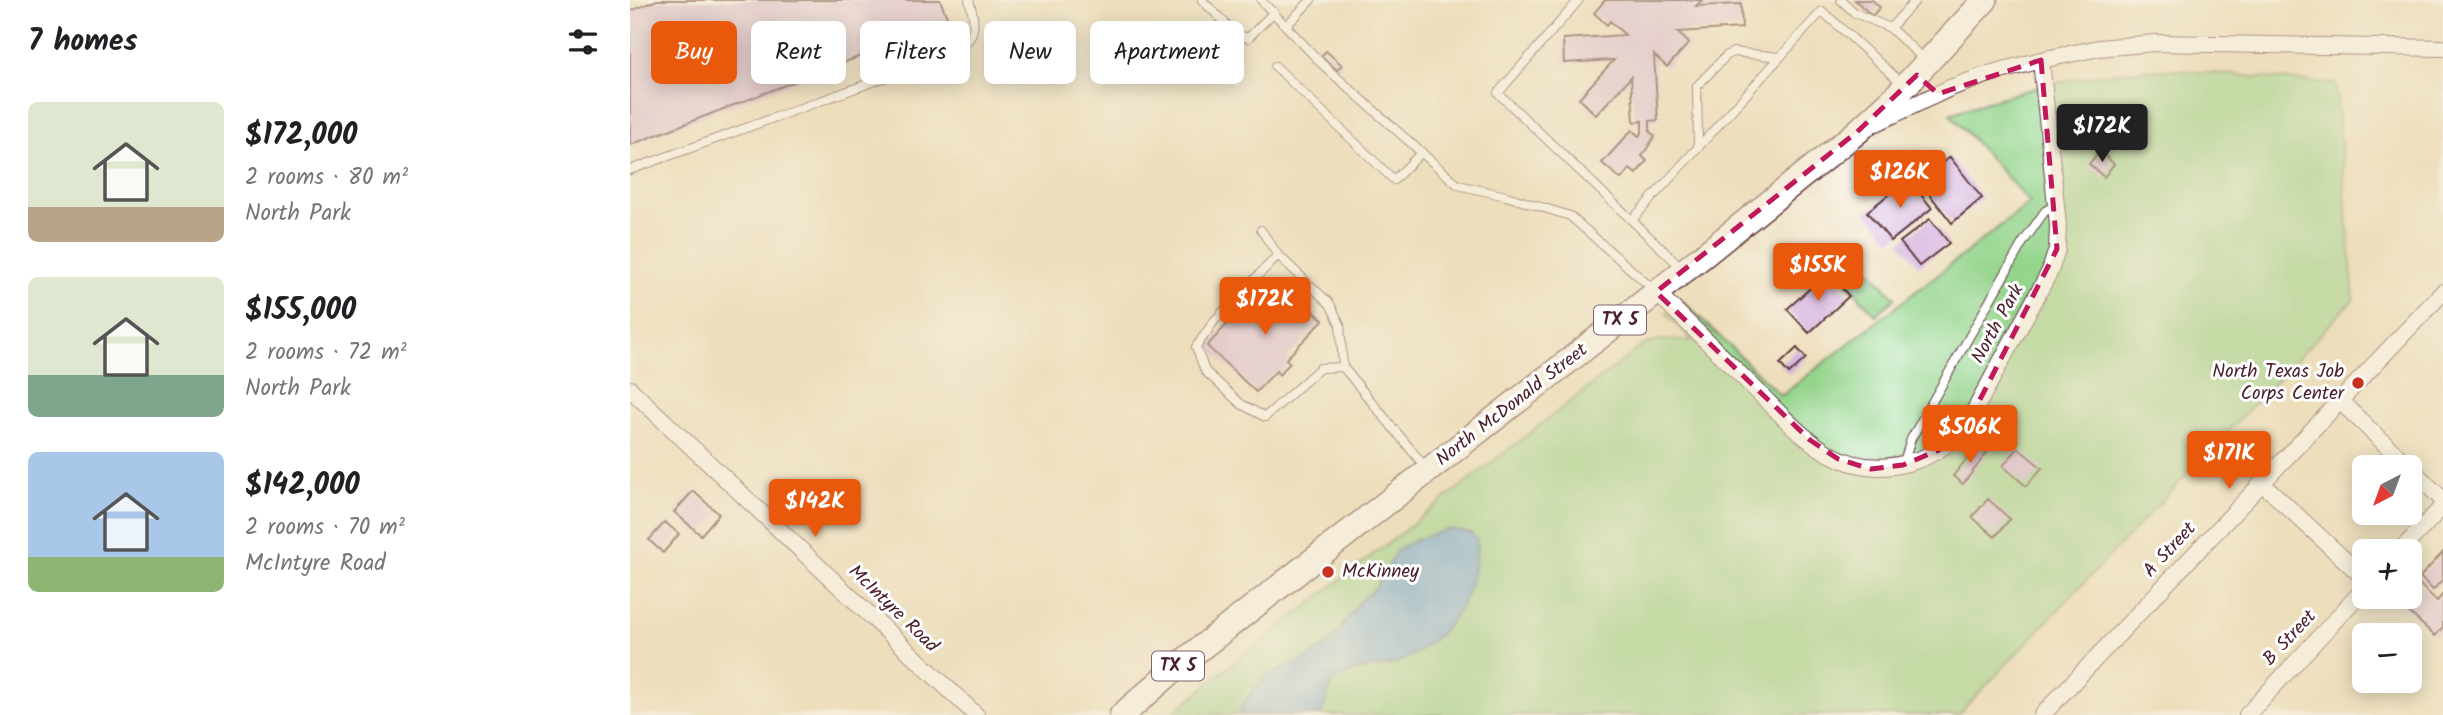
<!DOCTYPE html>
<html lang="en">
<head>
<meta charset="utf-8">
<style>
	body { margin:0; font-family:Kalam,sans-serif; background:#f6f6f6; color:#202124; height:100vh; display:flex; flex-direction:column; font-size:26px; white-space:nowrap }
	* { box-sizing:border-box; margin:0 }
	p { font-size:23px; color:#757577 }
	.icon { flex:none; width:38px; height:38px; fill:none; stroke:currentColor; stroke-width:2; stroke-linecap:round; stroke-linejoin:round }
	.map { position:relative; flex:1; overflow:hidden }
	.panel { display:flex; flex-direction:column; background:#fff; width:630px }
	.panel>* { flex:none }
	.top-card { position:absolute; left:21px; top:21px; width:665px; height:63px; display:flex; gap:14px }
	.needle { width:46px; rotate:221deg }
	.controls { position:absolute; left:1722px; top:455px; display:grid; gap:14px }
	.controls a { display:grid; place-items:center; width:70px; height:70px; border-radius:10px; background:#fff; box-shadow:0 4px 18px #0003; font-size:35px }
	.price { position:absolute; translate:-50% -60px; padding:0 16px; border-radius:7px; background:#ea580c; color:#fff; font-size:23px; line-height:46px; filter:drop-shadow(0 2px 4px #0008) }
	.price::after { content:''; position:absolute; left:50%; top:42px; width:21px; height:16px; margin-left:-10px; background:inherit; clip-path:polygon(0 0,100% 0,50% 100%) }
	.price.selected { background:#222; color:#fff }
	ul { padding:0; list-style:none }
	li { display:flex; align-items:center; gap:21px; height:175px; padding:0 28px }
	li span { display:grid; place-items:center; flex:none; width:196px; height:140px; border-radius:10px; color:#555 }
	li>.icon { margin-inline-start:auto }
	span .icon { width:84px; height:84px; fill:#fffc; stroke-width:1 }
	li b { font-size:30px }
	h2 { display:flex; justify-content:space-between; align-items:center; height:84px; padding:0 28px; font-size:30px }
	.tag { padding:0 24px; border-radius:10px; background:#fff; box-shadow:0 4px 18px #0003; font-size:24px; line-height:63px }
	.tag.selected { background:#ea580c; color:#fff }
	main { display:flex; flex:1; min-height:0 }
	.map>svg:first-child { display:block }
	.green { fill:#94d48b; stroke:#6f7a5b; stroke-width:2 }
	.water { fill:#68a4d9; stroke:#596282; stroke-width:2 }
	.building { fill:#d5b4dd }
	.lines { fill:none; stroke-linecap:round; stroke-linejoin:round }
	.service-casing { stroke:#623c41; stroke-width:10 }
	.minor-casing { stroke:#623c41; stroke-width:18 }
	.primary-casing { stroke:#623c41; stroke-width:27 }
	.service { stroke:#fff; stroke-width:8 }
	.minor { stroke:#fff; stroke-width:16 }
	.primary { stroke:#fff; stroke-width:24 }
	.marked { fill:none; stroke:#c2185b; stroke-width:5; stroke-dasharray:14 9; stroke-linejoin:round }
	.poi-dot { fill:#c8321e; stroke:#fff; stroke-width:2.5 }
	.labels { text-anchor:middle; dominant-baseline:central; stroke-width:6; stroke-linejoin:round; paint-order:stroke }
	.shield { fill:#fff; stroke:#80626b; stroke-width:2 }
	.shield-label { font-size:18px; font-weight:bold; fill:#4a1f2b }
	.street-label { font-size:19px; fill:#4a1f2b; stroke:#fff }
	.poi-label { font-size:19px; fill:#4a1f2b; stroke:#fff; text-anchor:end }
</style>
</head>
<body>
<main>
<section class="panel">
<h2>7 homes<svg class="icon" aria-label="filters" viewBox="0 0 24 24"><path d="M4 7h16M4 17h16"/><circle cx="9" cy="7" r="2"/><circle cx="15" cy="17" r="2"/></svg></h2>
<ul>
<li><span style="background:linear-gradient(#dfe7d0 75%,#b9a48a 0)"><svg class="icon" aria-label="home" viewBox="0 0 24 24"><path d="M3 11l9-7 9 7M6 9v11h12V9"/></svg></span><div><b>$172,000</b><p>2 rooms · 80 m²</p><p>North Park</p></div></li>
<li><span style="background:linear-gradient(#dfe7d0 70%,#7fa58c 0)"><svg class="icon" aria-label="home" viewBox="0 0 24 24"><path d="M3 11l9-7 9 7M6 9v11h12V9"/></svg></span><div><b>$155,000</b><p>2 rooms · 72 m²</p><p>North Park</p></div></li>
<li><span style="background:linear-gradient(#a9c7e8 75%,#8fb573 0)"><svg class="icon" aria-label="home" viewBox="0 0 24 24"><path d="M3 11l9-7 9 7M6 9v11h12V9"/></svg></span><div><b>$142,000</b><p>2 rooms · 70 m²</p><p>McIntyre Road</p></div></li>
</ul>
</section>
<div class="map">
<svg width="1813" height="715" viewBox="0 0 1813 715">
	<rect width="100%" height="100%" fill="#fff"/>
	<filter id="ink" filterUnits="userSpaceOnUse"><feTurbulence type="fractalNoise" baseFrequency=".0143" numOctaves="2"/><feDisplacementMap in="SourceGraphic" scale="14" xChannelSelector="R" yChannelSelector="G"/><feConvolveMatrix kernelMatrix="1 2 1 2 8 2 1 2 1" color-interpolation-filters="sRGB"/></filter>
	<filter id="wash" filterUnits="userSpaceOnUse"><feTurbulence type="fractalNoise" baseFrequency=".00686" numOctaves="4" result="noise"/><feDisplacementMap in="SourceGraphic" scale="28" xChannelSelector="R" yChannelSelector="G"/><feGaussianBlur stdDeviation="1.57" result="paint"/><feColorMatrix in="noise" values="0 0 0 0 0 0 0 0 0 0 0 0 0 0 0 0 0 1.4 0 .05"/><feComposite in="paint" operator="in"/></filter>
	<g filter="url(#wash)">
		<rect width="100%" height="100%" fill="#eddebc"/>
		<path class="green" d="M 1516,70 L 1550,70 L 1706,84 L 1724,299 L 1328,715 L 541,715 L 593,671 L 1012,346 L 1029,340 L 1062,340 L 1036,313 L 1052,300 L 1151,396 L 1400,203 L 1320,114 C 1384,92 1449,74 1516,70 Z
			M 1235,265 L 1265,298 L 1246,315 L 1216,282 Z"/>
		<path class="water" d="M 818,529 L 841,533 L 847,540 C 846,595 821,636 771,661 C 760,667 745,666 733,669 C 723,671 713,676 703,680 L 691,715 L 611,715 L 610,709 L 625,688 L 637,675 L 673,661 L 701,642 L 730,601 L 745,588 L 767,550 L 783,541 Z"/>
		<g id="blocks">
			<path class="building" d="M 27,0 L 310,0 L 319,22 L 0,145 L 0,11 Z
				M 975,0 L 1072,0 L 1066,6 L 1111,4 L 1112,28 L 1047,32 L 1059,43 L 1037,67 L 1024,55 L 1028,120 L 1020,121 L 1020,132 L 1025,136 L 1012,156 L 1017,161 L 1006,174 L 1000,169 L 991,179 L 972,163 L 1002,130 L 1009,136 L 1012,132 L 1012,121 L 1004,122 L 1001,77 L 966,115 L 949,98 L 984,60 L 934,63 L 933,39 L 995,35 L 980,21 L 977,25 L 964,13 Z
				M 1225,0 L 1242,0 L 1250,7 L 1242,16 Z
				M 696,51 L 712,65 L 707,70 L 691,56 Z
				M 1470,151 L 1484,164 L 1474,177 L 1459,164 Z
				M 1320,157 L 1352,198 L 1322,223 L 1289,181 Z
				M 1278,179 L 1302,208 L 1261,241 L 1237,212 Z
				M 1300,219 L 1319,243 L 1289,266 L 1270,242 Z
				M 1198,272 L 1219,296 L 1179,333 L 1157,309 Z
				M 652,282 L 693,320 L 656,359 L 660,363 L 649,375 L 646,371 L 626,392 L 577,346 L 611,309 L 620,317 Z
				M 1167,348 L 1176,358 L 1159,374 L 1150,364 Z
				M 1347,446 L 1357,453 L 1333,484 L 1323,476 Z
				M 1388,448 L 1412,468 L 1396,486 L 1373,466 Z
				M 63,491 L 89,514 L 71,535 L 44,512 Z
				M 1358,499 L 1380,519 L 1365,537 L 1342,517 Z
				M 35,522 L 49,534 L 33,553 L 19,540 Z
				M 1813,552 L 1813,579 L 1803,590 L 1790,577 Z
				M 1788,583 L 1807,601 L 1813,594 L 1813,627 L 1805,636 L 1769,603 L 1775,597 L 1780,597 L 1780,592 Z"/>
		</g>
	</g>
	<g filter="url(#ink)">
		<use href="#blocks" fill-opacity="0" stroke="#623c41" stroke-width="2"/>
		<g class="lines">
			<defs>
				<path id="service" d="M 572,0 L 606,34 L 618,38 L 644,12
					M 631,0 L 693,65 L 828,185 L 876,196 L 940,216 L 1023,289
					M 949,0 L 868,93 L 1052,268
					M 1211,0 L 1225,13 L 1260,28
					M 1286,0 L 1260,28 L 1296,61
					M 657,25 L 681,0
					M 645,66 L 764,180 L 792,152
					M 1068,147 L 1067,86 L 1096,56 L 1103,52 L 1150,57
					M 0,170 L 328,51 C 347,36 346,22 339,0
					M 1002,220 L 1192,11 L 1274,85
					M 631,230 L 648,255 L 700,304 L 710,324 L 713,367 L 796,468
					M 648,255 L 585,320 L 566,347 L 575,371 L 611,404 L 635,417 L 690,368 L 713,367
					M 1273,465 L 1281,439 L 1392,244 L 1415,211 L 1426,205"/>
				<path id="minor" d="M 1246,123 L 1320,88 L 1359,74 L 1411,60 L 1469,48 L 1525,43 L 1813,48
					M 1026,292 C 1057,322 1088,352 1118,382 C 1167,429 1206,484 1281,462 C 1306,455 1325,440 1340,419 L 1420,271 L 1427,249 L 1428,225 L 1411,60
					M 0,389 L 346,715
					M 1710,401 L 1779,467
					M 1780,468 L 1813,500
					M 1632,483 L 1734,578
					M 1770,551 L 1813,506
					M 1412,715 L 1813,292
					M 1617,715 L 1734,589"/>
				<path id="primary" d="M 492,715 L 554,661 L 1073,256 L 1227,132 L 1265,97 L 1355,0"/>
			</defs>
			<use href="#service" class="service-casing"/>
			<use href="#minor" class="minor-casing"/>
			<use href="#primary" class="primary-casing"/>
			<use href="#service" class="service"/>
			<use href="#minor" class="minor"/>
			<use href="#primary" class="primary"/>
		</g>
	</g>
	<path d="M0 0H1813V715H0ZM 1411,60 L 1427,249 L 1340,419 L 1309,450 L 1273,465 L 1241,469 L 1208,459 L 1180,440 L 1026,292 L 1227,132 L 1287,75 L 1308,94 Z" fill="#eddebc" fill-opacity=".55" fill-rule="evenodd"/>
	<path class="marked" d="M 1411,60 L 1427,249 L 1340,419 L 1309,450 L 1273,465 L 1241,469 L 1208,459 L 1180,440 L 1026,292 L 1227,132 L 1287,75 L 1308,94 Z"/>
	<g class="poi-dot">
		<circle cx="1728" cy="383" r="7"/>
		<circle cx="698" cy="572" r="7"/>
	</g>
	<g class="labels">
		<g class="shield">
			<rect x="964" y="305.5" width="52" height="29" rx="5"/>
			<rect x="522" y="651.5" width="52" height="29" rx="5"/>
		</g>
		<g class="shield-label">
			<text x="990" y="320">TX 5</text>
			<text x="548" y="666">TX 5</text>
		</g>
		<g class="street-label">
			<text transform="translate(1368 324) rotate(-61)">North Park</text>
			<text transform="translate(882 405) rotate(-38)">North McDonald Street</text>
			<text transform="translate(1540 550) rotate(-47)">A Street</text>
			<text transform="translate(263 609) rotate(44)">McIntyre Road</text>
			<text transform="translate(1660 638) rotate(-47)">B Street</text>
		</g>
		<g class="poi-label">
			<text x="1714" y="372">North Texas Job<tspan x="1714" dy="22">Corps Center</tspan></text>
			<text x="712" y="572" text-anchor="start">McKinney</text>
		</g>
	</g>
</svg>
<div class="controls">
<a><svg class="needle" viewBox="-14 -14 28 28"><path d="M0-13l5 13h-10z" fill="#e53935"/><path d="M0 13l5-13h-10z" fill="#757577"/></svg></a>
<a>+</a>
<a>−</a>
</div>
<b class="price selected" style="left:1472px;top:164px">$172K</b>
<b class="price" style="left:1270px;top:210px">$126K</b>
<b class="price" style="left:1188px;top:303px">$155K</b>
<b class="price" style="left:635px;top:337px">$172K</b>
<b class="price" style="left:1340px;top:465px">$506K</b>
<b class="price" style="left:1599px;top:491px">$171K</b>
<b class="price" style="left:185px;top:539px">$142K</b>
<div class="top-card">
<a class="tag selected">Buy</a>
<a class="tag">Rent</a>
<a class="tag">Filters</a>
<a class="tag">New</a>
<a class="tag">Apartment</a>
</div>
</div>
</main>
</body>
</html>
